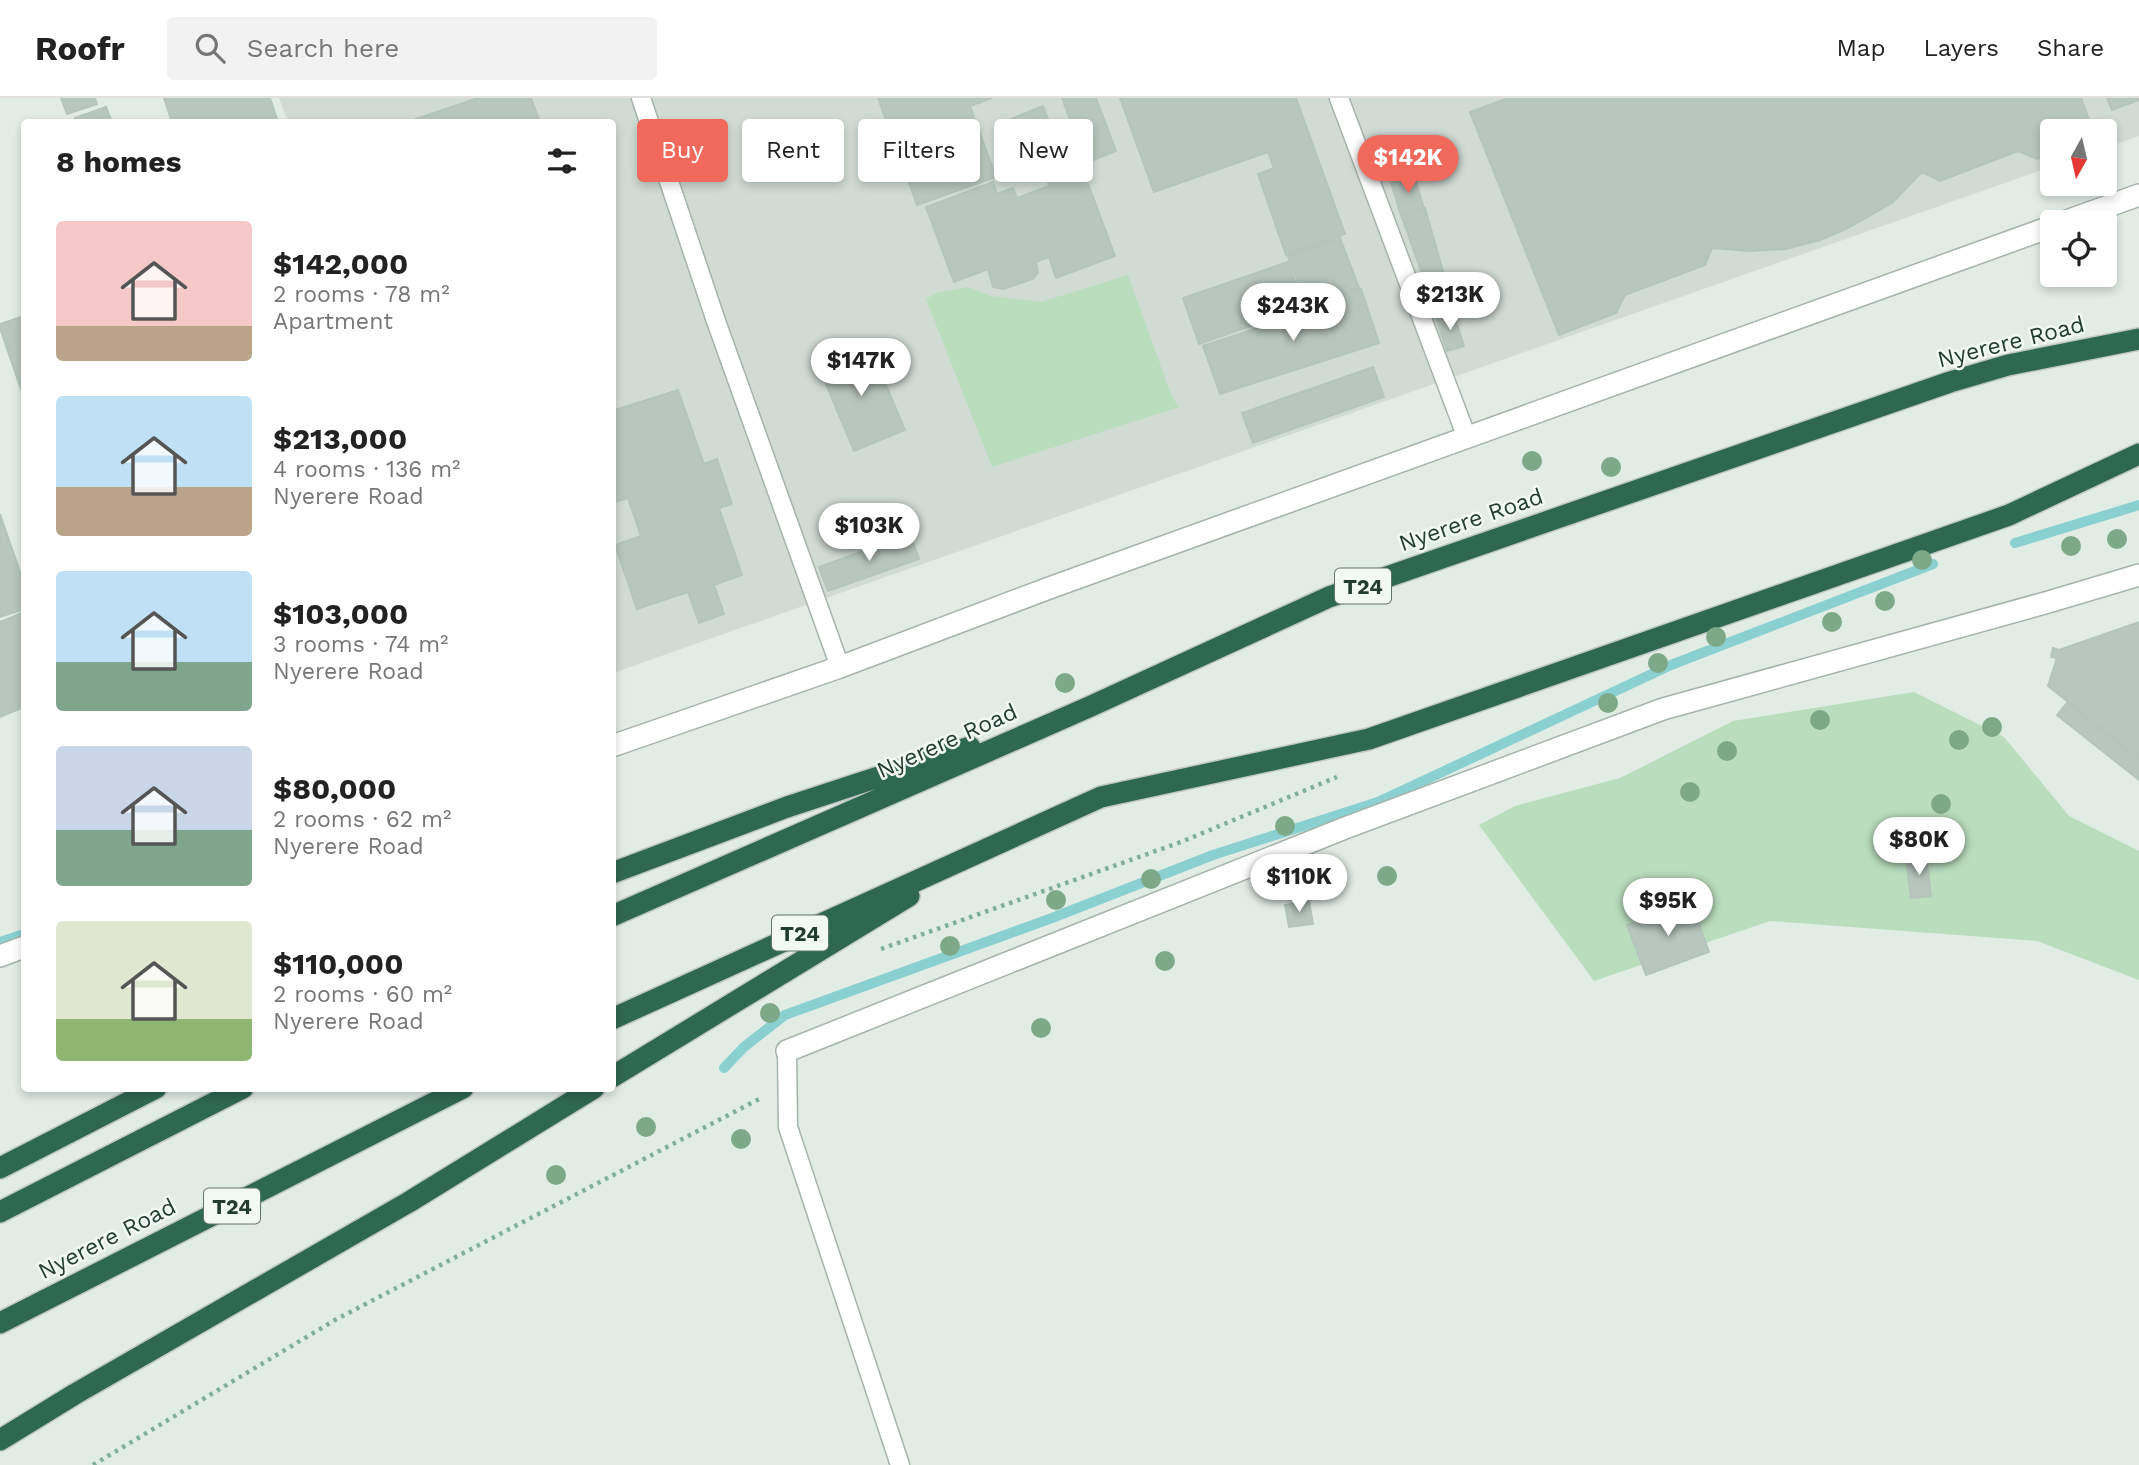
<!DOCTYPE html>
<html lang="en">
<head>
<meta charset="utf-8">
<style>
	body { margin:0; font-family:"Work Sans",sans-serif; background:#f2f2f2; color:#222; height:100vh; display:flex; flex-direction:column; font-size:26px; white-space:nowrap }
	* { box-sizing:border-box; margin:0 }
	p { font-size:23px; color:#767676 }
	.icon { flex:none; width:38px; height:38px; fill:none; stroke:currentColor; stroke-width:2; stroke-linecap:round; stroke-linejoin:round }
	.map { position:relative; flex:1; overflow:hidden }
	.panel { position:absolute; left:21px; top:21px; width:595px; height:973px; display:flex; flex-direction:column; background:#fff; border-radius:7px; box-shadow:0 4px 10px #0003 }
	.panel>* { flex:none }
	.guide { position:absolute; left:637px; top:21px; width:665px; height:63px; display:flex; gap:14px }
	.needle { width:46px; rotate:188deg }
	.controls { position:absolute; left:2040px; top:21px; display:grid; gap:14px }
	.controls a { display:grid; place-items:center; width:77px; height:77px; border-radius:7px; background:#fff; box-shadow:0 4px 10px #0003; font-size:35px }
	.price { position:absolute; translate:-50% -60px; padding:0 16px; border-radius:24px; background:#fff; color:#222; font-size:23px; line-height:46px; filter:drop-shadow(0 2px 4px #0008) }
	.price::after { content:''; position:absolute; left:50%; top:42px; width:21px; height:16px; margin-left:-10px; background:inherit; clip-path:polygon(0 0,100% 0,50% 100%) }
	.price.current { background:#f0695b; color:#fff }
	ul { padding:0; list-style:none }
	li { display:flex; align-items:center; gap:21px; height:175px; padding:0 35px }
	li span { display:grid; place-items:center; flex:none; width:196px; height:140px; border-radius:7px; color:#555 }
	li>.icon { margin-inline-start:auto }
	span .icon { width:84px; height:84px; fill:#fffc; stroke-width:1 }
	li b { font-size:30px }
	h2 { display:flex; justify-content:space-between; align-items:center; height:84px; padding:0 35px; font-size:30px }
	.tag { padding:0 24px; border-radius:7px; background:#fff; box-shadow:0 4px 10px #0003; font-size:24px; line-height:63px }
	.tag.current { background:#f0695b; color:#fff }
	header { display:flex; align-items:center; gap:42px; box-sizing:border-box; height:98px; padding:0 35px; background:#fff; border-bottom:2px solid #e0e0e0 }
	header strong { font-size:33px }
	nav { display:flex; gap:38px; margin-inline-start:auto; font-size:24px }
	.search { width:490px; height:63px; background:#f2f2f2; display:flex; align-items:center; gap:18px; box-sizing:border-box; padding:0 24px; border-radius:7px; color:#767676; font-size:26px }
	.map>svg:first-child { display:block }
	.built { fill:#d0dbd4 }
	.green { fill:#baddbe }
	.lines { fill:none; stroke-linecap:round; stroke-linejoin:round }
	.stream { stroke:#8ad0d0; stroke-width:10 }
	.building { fill:#b7c6be; stroke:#b4c5bb; stroke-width:2 }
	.lane-casing { stroke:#a4b4ab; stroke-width:21 }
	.street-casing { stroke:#a4b4ab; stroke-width:24 }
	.highway-casing { stroke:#c1c8c5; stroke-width:24 }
	.path { stroke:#82af9a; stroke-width:4.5; stroke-dasharray:3.5 5; stroke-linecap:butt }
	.lane { stroke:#fff; stroke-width:18 }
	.street { stroke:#fff; stroke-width:21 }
	.highway { stroke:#2e6853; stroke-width:21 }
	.tree { fill:#7ea989 }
	.labels { text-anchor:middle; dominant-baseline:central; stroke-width:5; stroke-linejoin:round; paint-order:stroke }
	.shield { fill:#f2f8f4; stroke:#60746c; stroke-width:2 }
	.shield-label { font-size:21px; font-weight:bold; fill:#223c31 }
	.street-label { font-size:23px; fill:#223c31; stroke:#f2f8f4 }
</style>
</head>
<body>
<header>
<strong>Roofr</strong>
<div class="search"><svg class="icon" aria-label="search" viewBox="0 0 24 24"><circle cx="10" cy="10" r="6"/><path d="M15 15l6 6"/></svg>Search here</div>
<nav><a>Map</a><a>Layers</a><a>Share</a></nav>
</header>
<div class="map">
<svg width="2139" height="1367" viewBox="0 0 2139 1367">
	<rect width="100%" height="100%" fill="#e1ece5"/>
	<path class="built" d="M 279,0 L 2139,0 L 2139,38 L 2105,50 L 2105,33 L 2053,33 L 2053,68 L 613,575 L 612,24 L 288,24 Z"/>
	<path class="green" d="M 1128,177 L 1172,299 L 1179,309 L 992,369 L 926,201 L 937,195 L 968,189 L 991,198 L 1041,204 Z
		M 1914,594 L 2004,639 L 2069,718 L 2139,753 L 2139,882 L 2037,843 L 1770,823 L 1594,883 L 1479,727 L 1515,708 L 1620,680 L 1733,623 Z"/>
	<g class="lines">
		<path class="stream" d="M 2015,445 L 2139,407
			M 0,844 L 24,836
			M 724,970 L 744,949 L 785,917 L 1052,820 L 1213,757 L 1378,704 L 1671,567 L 1933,466"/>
	</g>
	<path class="building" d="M 61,0 L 95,0 L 97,6 L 67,16 Z
		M 164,0 L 270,0 L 278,24 L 172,24 Z
		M 478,0 L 531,0 L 540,24 L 407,24 Z
		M 878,0 L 992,0 L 970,8 L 996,79 L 917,107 Z
		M 1062,0 L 1096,0 L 1116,53 L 1086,65 Z
		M 1120,0 L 1296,0 L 1345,136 L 1286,157 L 1258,76 L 1274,70 L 1268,54 L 1154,94 Z
		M 1508,0 L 2081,0 L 2093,33 L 2053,33 L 2053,56 L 2037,61 L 2018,53 L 1940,83 L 1922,74 L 1892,105 L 1848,130 L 1820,142 L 1786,151 L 1750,153 L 1712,150 L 1705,167 L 1625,197 L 1616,215 L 1559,237 L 1470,14 Z
		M 2107,0 L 2139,0 L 2139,2 L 2112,12 Z
		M 1043,8 L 1056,42 L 1020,56 L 1006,23 Z
		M 106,9 L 112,24 L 76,24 L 75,20 Z
		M 1081,67 L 1115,158 L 1056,180 L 1049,159 L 1036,164 L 1038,174 L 1033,181 L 1003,191 L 993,189 L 988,171 L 954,184 L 926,109 L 993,84 L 997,96 L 1013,90 L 1017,100 L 1049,88 L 1047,79 Z
		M 1414,78 L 1424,110 L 1401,117 L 1391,85 Z
		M 1425,110 L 1454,212 L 1437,217 L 1401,117 Z
		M 1340,140 L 1359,190 L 1307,209 L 1288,158 Z
		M 1288,164 L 1300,199 L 1297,200 L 1300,211 L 1199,246 L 1183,200 Z
		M 1361,191 L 1379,245 L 1220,296 L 1203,248 L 1303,215 L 1302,211 Z
		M 1453,214 L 1464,248 L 1447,253 L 1436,220 Z
		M 24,218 L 24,300 L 0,230 L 0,226 Z
		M 869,247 L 905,332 L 854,353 L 818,267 Z
		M 1373,269 L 1384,299 L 1253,345 L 1242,315 Z
		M 678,292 L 704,366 L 717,361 L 732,406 L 719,410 L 742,477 L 714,487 L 724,516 L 699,525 L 688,494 L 637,511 L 615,447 L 641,438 L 628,400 L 615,404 L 612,397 L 612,313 Z
		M 0,416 L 24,486 L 24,511 L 0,519 Z
		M 910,436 L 919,461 L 828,493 L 819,469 Z
		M 24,514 L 24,609 L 0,619 L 0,524 Z
		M 2139,524 L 2139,661 L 2048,588 L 2057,560 L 2051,559 L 2053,550 L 2059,552 Z
		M 2067,605 L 2139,662 L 2139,682 L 2057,617 Z
		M 1926,757 L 1931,798 L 1911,800 L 1906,760 Z
		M 1309,803 L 1313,826 L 1289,829 L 1285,807 Z
		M 1691,804 L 1709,854 L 1646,877 L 1627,827 Z"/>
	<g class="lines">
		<defs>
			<path id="lane" d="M 641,0 L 716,223 L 840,569
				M 1339,0 L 1467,340
				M 787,953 L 788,1029 L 900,1367"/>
			<path id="street" d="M 2064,124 L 2139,97
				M 612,648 L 840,569 L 1052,489 L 2053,128
				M 0,858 L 24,849
				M 787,953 L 1345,730 L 1663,611 L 2045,505 L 2139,477"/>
			<path id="highway" d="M 612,775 L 787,709 L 970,649
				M 612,818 L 1089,609 L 1329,499 L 1950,284 L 2008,267 L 2139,241
				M 612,921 L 1101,699 L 1369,641 L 2009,417 L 2139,356
				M 612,979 L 909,798
				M 0,1070 L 156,990
				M 0,1114 L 243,990
				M 0,1225 L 463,990
				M 0,1342 L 75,1296 L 409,1104 L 594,990"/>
		</defs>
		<use href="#lane" class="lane-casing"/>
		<use href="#street" class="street-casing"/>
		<use href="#highway" class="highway-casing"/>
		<path class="path" d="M 881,851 L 1181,744 L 1337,679
			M 93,1367 L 335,1222 L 763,999"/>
		<use href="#lane" class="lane"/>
		<use href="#street" class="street"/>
		<use href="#highway" class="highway"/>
	</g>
	<g class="tree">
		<circle cx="1532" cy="363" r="10"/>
		<circle cx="1611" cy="369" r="10"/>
		<circle cx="2117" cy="441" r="10"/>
		<circle cx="2071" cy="448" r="10"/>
		<circle cx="1922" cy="462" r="10"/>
		<circle cx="1885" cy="503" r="10"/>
		<circle cx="1832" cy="524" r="10"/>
		<circle cx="1716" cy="539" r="10"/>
		<circle cx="1658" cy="565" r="10"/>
		<circle cx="1065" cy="585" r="10"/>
		<circle cx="1608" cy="605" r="10"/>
		<circle cx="1820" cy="622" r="10"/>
		<circle cx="1992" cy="629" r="10"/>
		<circle cx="1959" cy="642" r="10"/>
		<circle cx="1727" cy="653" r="10"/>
		<circle cx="1690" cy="694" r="10"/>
		<circle cx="1941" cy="706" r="10"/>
		<circle cx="1285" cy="728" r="10"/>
		<circle cx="1387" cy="778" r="10"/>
		<circle cx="1151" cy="781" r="10"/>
		<circle cx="1056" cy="802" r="10"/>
		<circle cx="950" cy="848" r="10"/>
		<circle cx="1165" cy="863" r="10"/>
		<circle cx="770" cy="915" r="10"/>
		<circle cx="1041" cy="930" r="10"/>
		<circle cx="646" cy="1029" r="10"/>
		<circle cx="741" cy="1041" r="10"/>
		<circle cx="556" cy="1077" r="10"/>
	</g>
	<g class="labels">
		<g class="shield">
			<rect x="1335" y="470.5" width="56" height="35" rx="5"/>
			<rect x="772" y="817.5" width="56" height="35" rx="5"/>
			<rect x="204" y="1090.5" width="56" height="35" rx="5"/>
		</g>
		<g class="shield-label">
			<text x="1363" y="488">T24</text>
			<text x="800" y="835">T24</text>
			<text x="232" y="1108">T24</text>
		</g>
		<g class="street-label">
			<text transform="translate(2011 244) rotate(-14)">Nyerere Road</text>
			<text transform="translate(1471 422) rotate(-19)">Nyerere Road</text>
			<text transform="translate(947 643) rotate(-24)">Nyerere Road</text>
			<text transform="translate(107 1141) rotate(-27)">Nyerere Road</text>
		</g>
	</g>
</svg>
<div class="controls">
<a><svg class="needle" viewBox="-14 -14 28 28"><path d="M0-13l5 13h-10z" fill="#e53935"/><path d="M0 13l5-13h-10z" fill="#767676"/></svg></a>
<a><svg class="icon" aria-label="locate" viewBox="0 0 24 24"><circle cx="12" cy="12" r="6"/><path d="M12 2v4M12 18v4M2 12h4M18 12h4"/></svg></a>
</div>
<b class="price current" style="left:1408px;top:97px">$142K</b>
<b class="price" style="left:1450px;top:234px">$213K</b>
<b class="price" style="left:1293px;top:245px">$243K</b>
<b class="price" style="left:861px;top:300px">$147K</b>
<b class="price" style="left:869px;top:465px">$103K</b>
<b class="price" style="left:1919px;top:779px">$80K</b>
<b class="price" style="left:1299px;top:816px">$110K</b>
<b class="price" style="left:1668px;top:840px">$95K</b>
<div class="guide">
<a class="tag current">Buy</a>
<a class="tag">Rent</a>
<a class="tag">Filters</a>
<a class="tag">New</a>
</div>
<section class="panel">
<h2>8 homes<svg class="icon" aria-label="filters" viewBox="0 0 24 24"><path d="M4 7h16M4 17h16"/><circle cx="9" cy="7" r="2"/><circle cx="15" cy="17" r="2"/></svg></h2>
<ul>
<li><span style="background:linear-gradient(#f6c9c9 75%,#b9a48a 0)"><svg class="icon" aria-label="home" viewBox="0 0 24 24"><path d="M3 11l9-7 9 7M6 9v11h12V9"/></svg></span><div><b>$142,000</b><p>2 rooms · 78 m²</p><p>Apartment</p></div></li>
<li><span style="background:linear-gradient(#bfe0f5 65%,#b9a48a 0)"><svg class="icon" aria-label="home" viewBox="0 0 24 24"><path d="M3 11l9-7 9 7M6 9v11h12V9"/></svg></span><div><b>$213,000</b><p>4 rooms · 136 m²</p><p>Nyerere Road</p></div></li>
<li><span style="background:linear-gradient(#bfe0f5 65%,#7fa58c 0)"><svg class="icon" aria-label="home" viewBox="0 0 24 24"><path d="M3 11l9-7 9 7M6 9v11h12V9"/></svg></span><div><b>$103,000</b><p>3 rooms · 74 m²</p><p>Nyerere Road</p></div></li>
<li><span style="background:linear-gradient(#c9d6e8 60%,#7fa58c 0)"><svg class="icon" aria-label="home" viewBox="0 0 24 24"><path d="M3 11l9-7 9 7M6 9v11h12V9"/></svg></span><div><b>$80,000</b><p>2 rooms · 62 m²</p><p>Nyerere Road</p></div></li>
<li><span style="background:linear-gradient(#dfe7d0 70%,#8fb573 0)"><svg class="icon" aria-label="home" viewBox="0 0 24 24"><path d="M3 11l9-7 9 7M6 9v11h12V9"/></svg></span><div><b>$110,000</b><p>2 rooms · 60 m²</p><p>Nyerere Road</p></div></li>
</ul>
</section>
</div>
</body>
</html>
